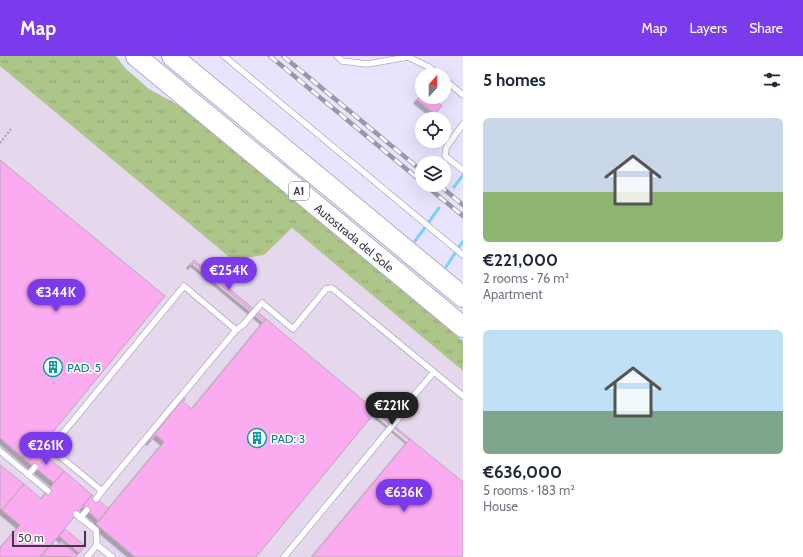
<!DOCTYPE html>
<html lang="en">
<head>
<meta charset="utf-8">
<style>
	body { margin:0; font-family:Cabin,sans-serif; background:#f6f6f7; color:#1f2937; height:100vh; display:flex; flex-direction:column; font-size:15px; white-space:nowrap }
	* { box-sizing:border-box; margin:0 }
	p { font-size:13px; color:#747a83 }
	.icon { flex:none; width:22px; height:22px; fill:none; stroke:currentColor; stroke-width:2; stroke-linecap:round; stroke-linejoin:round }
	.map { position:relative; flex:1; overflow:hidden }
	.details { display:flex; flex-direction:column; background:#fff; width:340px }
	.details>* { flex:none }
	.needle { width:26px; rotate:21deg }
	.controls { position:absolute; left:415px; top:12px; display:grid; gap:8px }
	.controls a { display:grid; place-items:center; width:36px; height:36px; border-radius:50%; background:#fff; box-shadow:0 4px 16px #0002; font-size:20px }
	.scale { position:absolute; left:12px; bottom:10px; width:74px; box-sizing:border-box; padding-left:4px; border:2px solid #3c3a45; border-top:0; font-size:11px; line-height:14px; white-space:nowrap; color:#3c3a45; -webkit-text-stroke:3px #fff; paint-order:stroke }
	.price { position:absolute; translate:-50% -34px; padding:0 9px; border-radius:14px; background:#7c3aed; color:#fff; font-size:13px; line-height:26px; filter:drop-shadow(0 1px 2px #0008) }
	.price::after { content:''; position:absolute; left:50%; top:24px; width:12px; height:9px; margin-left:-6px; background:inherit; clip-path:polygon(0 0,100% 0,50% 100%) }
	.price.current { background:#222; color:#fff }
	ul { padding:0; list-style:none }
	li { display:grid; align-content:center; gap:8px; height:212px; padding:0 20px }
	li span { display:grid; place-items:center; height:124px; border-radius:6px; color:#555 }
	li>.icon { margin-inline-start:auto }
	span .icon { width:72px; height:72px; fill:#fffc; stroke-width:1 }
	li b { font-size:17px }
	h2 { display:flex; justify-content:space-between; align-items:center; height:48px; padding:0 20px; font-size:17px }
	header { display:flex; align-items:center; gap:24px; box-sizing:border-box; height:56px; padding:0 20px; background:#7c3aed; color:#fff }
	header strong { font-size:19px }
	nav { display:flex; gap:22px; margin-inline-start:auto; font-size:14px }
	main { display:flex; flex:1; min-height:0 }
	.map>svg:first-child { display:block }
	.commercial { fill:#e5d8ec }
	.grass { fill:url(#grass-tufts) }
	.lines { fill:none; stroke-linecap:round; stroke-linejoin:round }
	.stream { stroke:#7cd0fc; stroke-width:3 }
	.building { fill:#fbabf0; stroke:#bda7b9; filter:url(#shadow) }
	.lane-casing { stroke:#b1acc5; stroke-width:7 }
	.highway-casing { stroke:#b1acc5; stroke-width:22 }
	.path { stroke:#a39fb3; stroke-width:2; stroke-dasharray:2 2; stroke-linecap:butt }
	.lane { stroke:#fff; stroke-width:5.5 }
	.highway { stroke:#fff; stroke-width:20 }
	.rail-casing { stroke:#9b97aa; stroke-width:4.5 }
	.rail { stroke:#fff; stroke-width:3; stroke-dasharray:9; stroke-linecap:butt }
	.labels { text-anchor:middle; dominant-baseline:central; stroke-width:3; stroke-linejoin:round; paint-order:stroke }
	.shield { fill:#fff; stroke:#76757d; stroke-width:1 }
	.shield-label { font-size:11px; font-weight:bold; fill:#3c3a45 }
	.street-label { font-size:12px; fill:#3c3a45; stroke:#fff }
	.culture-label { font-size:12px; fill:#0d838f; stroke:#fff; text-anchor:start }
</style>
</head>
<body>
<header>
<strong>Map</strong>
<nav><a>Map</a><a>Layers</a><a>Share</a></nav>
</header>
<main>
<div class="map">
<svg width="463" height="501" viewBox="0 0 463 501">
	<defs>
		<pattern id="grass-tufts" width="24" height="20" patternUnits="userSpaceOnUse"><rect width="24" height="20" fill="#aec589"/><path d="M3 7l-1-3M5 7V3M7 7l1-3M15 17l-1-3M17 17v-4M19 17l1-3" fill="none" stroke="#8fa172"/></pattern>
		<filter id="shadow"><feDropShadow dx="-3.5" dy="3.5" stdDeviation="0" flood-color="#0004"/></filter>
	</defs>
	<rect width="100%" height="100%" fill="#e9e4fe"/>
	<path class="commercial" d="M 0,10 L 233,204 L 264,199 L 292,172 L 463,315 L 463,501 L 0,501 Z"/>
	<path class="grass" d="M 0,0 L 116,0 L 125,12 L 149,33 L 180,50 L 463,285 L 463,315 L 292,172 L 264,199 L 233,204 L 0,10 Z"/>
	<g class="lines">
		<path class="stream" d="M 454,131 L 463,119
			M 415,185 L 439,152
			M 446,211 L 463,185"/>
	</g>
	<path class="building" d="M 422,38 L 422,41 L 431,41 L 442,50 L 435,58 L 417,44 Z
		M 0,104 L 165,240 L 28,406 L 0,382 Z
		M 194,204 L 266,263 L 264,265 L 194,207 L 191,210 L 190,209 Z
		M 266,263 L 376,355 L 256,501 L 135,501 L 96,468 L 164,386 L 156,379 L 150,386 L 149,385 L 184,342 L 185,344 L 183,346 L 192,353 Z
		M 376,355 L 410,383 L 409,384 L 375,356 Z
		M 410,383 L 463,426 L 463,501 L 312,501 Z
		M 38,394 L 64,415 L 54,427 L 28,406 Z
		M 0,409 L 24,428 L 2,454 L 0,452 Z
		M 64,415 L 92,439 L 41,501 L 0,501 L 0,492 L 20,469 L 2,454 L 24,428 L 41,443 Z
		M 92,439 L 109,453 L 99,465 L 82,450 Z
		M 65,473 L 85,490 L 79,497 L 59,480 Z
		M 61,485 L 77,499 L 76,501 L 40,500 L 52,487 L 57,491 Z"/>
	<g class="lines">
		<defs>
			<path id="lane" d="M 224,0 L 463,199
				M 337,0 L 342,5 L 367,8 L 408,1 L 429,11 L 439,19
				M 444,23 L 463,39
				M 463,68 L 446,92 L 445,100 L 463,114
				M 255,255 L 262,247 L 293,273 L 326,233 L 332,232 L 463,340
				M 236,274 L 243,269 L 254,256
				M 0,395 L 48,435
				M 44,400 L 184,230 L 236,274 L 102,435 L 50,392
				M 28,419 L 35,411
				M 96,443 L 102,435
				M 76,458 L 96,474 L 97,489 L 112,501
				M 80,462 L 87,454
				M 87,501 L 97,489
				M 284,501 L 406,353 L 411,343 L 434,316"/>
			<g id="highway">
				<path id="s1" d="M 136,0 L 463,271"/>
				<path d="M 172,0 L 463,241"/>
			</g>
		</defs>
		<use href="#lane" class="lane-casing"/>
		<use href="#highway" class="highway-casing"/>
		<path class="path" d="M 0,87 L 11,73"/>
		<use href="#lane" class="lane"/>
		<use href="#highway" class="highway"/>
		<defs>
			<path id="rail" d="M 270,0 L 422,126
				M 283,0 L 422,115
				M 425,129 L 463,160
				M 439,129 L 463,149"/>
		</defs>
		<use href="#rail" class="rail-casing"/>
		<use href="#rail" class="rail"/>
	</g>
	<defs>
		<symbol id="building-ring" viewBox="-11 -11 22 22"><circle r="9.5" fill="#fff" stroke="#0f9aa8" stroke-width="1.5"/><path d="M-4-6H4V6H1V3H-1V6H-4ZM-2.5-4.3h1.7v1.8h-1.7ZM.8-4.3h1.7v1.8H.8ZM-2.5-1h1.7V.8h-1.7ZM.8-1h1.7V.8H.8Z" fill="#0f9aa8"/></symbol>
	</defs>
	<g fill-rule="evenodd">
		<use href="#building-ring" x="42" y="300" width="22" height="22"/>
		<use href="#building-ring" x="246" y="371" width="22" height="22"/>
	</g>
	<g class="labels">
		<rect class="shield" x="289" y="126" width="20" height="18" rx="3"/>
		<g class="shield-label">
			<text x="299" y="135">A1</text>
		</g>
		<g class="street-label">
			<text stroke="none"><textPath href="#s1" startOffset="284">Autostrada del Sole</textPath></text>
		</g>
		<g class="culture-label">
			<text x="67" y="311">PAD. 5</text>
			<text x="271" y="382">PAD: 3</text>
		</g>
	</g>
</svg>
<div class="controls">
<a><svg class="needle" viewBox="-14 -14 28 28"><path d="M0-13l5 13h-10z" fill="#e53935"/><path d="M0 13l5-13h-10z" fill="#747a83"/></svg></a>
<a><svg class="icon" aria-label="locate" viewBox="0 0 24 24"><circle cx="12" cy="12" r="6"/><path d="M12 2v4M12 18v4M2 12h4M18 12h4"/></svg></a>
<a><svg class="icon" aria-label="layers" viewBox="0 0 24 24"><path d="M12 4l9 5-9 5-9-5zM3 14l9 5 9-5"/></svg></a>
</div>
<div class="scale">50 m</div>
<b class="price" style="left:229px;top:235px">€254K</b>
<b class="price" style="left:56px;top:257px">€344K</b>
<b class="price current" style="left:392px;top:370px">€221K</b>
<b class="price" style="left:46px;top:410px">€261K</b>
<b class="price" style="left:404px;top:457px">€636K</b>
</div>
<section class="details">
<h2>5 homes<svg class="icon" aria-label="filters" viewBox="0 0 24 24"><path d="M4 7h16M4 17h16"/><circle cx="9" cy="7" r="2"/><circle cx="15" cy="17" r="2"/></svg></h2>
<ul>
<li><span style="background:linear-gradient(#c9d6e8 60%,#8fb573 0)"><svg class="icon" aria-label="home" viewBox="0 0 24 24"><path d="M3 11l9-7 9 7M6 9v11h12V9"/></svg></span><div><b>€221,000</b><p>2 rooms · 76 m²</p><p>Apartment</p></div></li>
<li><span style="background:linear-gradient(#bfe0f5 65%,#7fa58c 0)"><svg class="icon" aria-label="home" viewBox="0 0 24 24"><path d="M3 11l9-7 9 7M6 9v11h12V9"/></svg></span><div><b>€636,000</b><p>5 rooms · 183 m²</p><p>House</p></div></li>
</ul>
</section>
</main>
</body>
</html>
